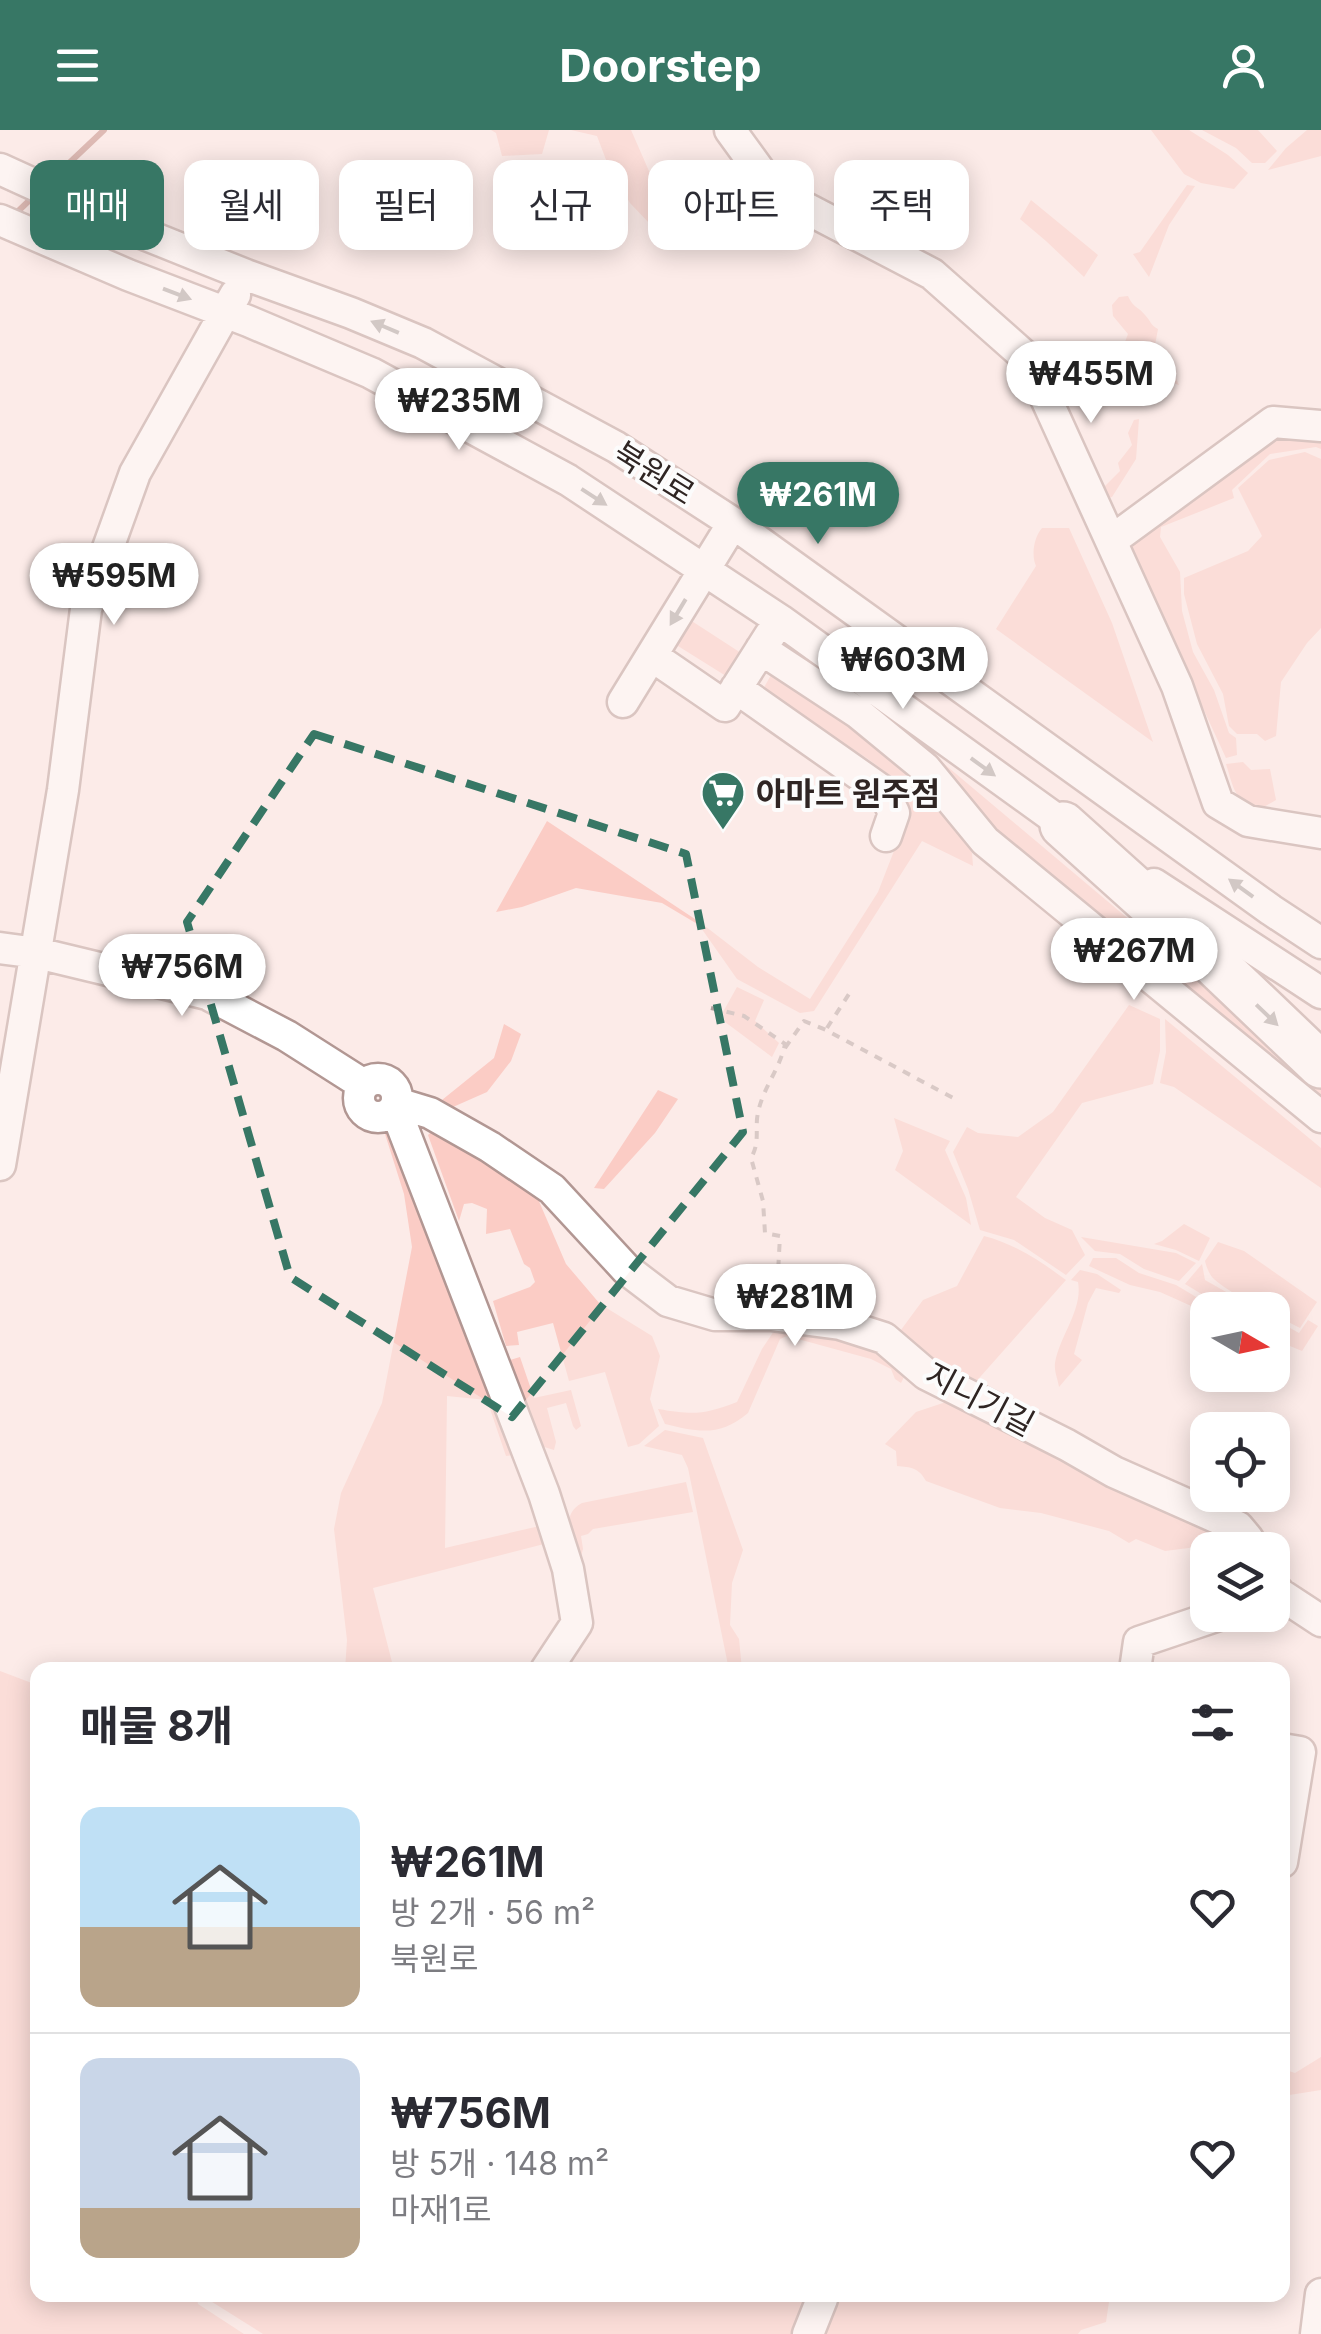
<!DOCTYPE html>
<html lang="ko">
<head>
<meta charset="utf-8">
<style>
	body { margin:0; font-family:Inter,"Noto Sans KR",sans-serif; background:#f2f2f3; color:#2b2b33; height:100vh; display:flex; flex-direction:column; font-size:38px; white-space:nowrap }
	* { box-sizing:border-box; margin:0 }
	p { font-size:32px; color:#7c7c81 }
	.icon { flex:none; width:55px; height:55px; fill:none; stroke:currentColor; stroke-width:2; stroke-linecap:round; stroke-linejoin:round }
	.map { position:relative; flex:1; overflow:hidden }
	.sheet { position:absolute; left:30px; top:1532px; width:1260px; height:640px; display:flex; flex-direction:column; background:#fff; border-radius:20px; box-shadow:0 5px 25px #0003 }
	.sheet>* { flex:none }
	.top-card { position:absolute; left:30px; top:30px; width:1262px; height:90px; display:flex; gap:20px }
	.needle { width:65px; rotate:99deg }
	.fabs { position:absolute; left:1190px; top:1162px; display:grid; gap:20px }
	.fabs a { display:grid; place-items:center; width:100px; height:100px; border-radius:20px; background:#fff; box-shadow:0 5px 25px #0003; font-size:50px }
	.price { position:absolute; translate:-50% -85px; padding:0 22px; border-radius:35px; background:#fff; color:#222; font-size:32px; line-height:65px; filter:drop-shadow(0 2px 5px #0008) }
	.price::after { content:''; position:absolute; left:50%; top:60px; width:30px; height:22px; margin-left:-15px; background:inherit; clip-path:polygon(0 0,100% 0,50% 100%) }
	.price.current { background:#377765; color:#fff }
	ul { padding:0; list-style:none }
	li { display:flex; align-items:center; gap:30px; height:250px; padding:0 50px }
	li+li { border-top:2px solid #e1e1e2 }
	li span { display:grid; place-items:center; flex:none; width:280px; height:200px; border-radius:20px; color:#555 }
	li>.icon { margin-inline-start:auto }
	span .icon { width:120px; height:120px; fill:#fffc; stroke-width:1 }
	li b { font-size:42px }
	h2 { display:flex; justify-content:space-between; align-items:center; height:120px; padding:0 50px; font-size:42px }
	.chip { padding:0 35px; border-radius:20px; background:#fff; box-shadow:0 5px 25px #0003; font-size:35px; line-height:90px }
	.chip.current { background:#377765; color:#fff }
	header { display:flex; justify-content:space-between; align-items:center; height:130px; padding:0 50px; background:#377765; color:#fff; font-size:45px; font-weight:700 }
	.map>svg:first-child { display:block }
	.green { fill:#fbccc5 }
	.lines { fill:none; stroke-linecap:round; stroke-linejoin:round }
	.stream { stroke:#ba7e76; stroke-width:6 }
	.minor-casing { stroke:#b29793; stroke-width:35 }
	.highway-casing { stroke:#b29793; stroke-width:50 }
	.path { stroke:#afa09e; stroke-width:4; stroke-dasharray:8 8; stroke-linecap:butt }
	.minor { stroke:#fff; stroke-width:30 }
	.highway { stroke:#fff; stroke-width:45 }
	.oneway { fill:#a19d9c }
	.marked { fill:none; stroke:#377765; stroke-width:8; stroke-dasharray:20 12; stroke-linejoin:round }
	.labels { text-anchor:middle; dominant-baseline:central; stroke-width:8; stroke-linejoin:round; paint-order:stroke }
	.street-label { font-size:32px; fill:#2f2523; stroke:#fcfcfc }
	.poi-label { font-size:32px; font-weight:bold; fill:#2f2523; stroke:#fcfcfc; text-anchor:start }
</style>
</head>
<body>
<header><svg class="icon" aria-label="menu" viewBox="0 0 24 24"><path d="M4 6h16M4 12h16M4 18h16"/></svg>Doorstep<svg class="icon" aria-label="person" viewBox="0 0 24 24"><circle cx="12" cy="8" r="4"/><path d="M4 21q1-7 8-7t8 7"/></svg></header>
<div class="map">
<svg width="1321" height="2204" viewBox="0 0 1321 2204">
	<rect width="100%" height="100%" fill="#fcebe8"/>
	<path class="green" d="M 491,0 L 549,0 L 542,24 L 502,26 L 496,3 Z
		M 571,0 L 631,0 L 670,89 L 669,114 L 630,73 L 608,35 L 597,6 Z
		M 1151,0 L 1189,0 L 1228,25 L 1248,43 L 1234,59 L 1201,53 L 1184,44 Z
		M 1202,0 L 1258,0 L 1277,21 L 1265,33 L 1252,33 L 1236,18 Z
		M 1307,0 L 1321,0 L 1321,26 L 1268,40 L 1286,18 Z
		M 1187,55 L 1195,56 L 1169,95 L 1149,147 L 1133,124 L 1140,122 Z
		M 1031,70 L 1098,125 L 1084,147 L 1046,111 L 1020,89 Z
		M 1128,166 C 1134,179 1138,176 1145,185 C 1151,191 1150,195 1158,199 L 1153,226 L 1156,238 L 1174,244 L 1179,255 L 1170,252 L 1135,256 L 1127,250 L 1134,238 L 1132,226 L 1123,217 L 1128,204 L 1113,186 L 1112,175 L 1119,167 Z
		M 1139,289 L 1136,329 L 1112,367 L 1106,368 L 1102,359 L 1120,341 L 1118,333 L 1132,315 L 1128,303 L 1134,290 Z
		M 1314,302 L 1321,304 L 1321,319 L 1316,317 L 1270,324 L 1232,360 L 1234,368 L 1161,397 L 1160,407 L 1180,442 L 1182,481 L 1193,522 L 1214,560 L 1229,603 L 1236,608 L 1237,625 L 1226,628 L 1202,576 L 1187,549 L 1127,411 L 1266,311 Z
		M 1305,322 L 1321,329 L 1321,498 L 1307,513 L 1281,552 L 1276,606 L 1265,611 L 1257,604 L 1237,604 L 1229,596 L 1223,564 L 1197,514 L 1184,464 L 1184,448 L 1248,421 L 1262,406 L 1238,358 L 1269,330 Z
		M 1042,398 L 1069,398 L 1112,493 L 1153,612 L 996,499 L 1036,436 C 1031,425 1034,407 1042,398 Z
		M 684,486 L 741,523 L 726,546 L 670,511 Z
		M 811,535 L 892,590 L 1321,951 L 1321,978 L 994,710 Z
		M 775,538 L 871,602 L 950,682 L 972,723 L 973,736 L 922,711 L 814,881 L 800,883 L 737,849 L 699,795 L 662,773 L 576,758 L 522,777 L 496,782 L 547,691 L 701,793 L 758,837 L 810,869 L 878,762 L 908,685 L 907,665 L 900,653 L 868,629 L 762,561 Z
		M 1243,632 L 1251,640 L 1270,639 L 1276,670 L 1262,678 C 1234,674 1234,658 1226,634 Z
		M 737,857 L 764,870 L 755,891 L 779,913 L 772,927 L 725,892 L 723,882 Z
		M 1129,875 L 1160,889 L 1160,921 L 1153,954 L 1082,973 L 1016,1067 L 1045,1088 L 1072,1100 L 1085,1125 L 1066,1145 L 1014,1110 L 980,1100 L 968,1059 L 953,1022 L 967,997 L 978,1003 L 1018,1007 L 1053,982 Z
		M 1165,889 L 1321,1018 L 1321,1058 L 1174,957 L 1160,953 L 1166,922 Z
		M 504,894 L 521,904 L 511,931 L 487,962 L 453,977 L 442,970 L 494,928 Z
		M 658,960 L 678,969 L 655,1003 L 604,1059 L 594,1058 Z
		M 894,988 L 950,1011 L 945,1020 L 966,1068 L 971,1095 L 895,1040 L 903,1021 Z
		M 389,991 L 513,1325 L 506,1326 L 487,1270 L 447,1266 L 445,1418 L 544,1395 L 551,1424 L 546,1421 L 544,1414 L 373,1458 L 394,1540 L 345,1540 L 347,1510 L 334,1399 L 341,1363 L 382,1273 L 412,1117 L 404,1064 L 385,1004 Z
		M 433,1000 L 535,1062 L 566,1134 L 600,1174 L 652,1206 L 660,1226 L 650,1269 L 659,1296 L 639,1314 L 628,1317 L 605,1242 L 569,1251 L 553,1193 L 517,1202 L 519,1215 L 506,1216 L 493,1171 L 530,1157 L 535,1152 L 530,1138 L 524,1134 L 510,1099 L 486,1104 L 487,1079 L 472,1073 L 464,1074 L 459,1091 L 428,1005 Z
		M 1184,1094 L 1210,1108 L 1199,1131 L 1176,1120 L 1154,1114 L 1162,1111 Z
		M 984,1106 C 1015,1114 1040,1131 1066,1150 L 973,1255 L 931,1233 L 898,1204 L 923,1170 L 957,1156 Z
		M 1081,1107 L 1176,1123 L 1196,1133 L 1179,1151 L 1144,1139 L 1120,1124 L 1095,1121 Z
		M 1218,1112 L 1244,1121 L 1317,1172 L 1300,1198 L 1273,1184 L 1272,1180 C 1259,1179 1222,1158 1212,1147 C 1209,1143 1206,1136 1205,1131 Z
		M 1093,1128 L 1116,1128 L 1139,1143 L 1176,1155 L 1218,1180 L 1208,1180 L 1207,1183 L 1160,1162 L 1130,1155 L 1089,1136 Z
		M 1202,1134 L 1205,1150 L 1258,1180 L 1228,1180 L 1185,1154 Z
		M 1080,1140 L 1097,1144 L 1121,1160 L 1119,1163 L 1096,1158 L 1088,1173 L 1074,1224 L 1082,1230 L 1059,1257 C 1058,1249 1054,1242 1055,1233 C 1060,1205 1083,1180 1078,1152 L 1071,1150 Z
		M 1272,1188 L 1299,1203 L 1308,1190 L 1318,1196 L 1302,1221 L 1273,1209 Z
		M 778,1195 L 871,1213 L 906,1243 L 901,1253 L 895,1249 L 891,1239 L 871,1229 L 787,1206 L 780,1209 L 748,1283 C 720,1307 698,1302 665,1294 L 658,1279 C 694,1285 703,1285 737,1272 L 762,1219 Z
		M 520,1227 L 534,1268 L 571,1260 L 581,1296 L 576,1300 L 573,1296 L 566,1273 L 547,1278 L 556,1312 L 554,1320 L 538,1315 L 510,1230 Z
		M 946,1272 L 1024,1301 L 1208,1395 L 1220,1414 L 1165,1421 L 1136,1409 L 1129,1413 L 1109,1401 L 1041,1383 L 1000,1378 L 926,1351 C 919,1338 911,1337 897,1336 L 896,1321 L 885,1314 L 916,1282 Z
		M 665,1300 L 703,1308 L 743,1420 L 732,1453 L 730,1495 L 739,1509 L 742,1540 L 729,1540 L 688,1338 L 682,1325 L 644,1316 Z
		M 686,1352 L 693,1382 L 593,1399 L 588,1404 L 581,1406 L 583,1419 L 581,1426 L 577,1425 C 572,1405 560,1385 582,1373 Z
		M 0,1541 L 37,1555 L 38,2165 L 196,2165 L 198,2174 L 244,2204 L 0,2204 Z
		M 1321,1927 L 1321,1960 L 1283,1966 L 1283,1939 L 1295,1943 Z
		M 201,2165 L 806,2165 L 807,2180 L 791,2204 L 263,2204 Z
		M 834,2165 L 1110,2165 L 1106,2192 L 1081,2200 L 1078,2204 L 826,2204 L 823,2199 Z"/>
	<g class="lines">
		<path class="stream" d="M 48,53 L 104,0
			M 12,87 L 35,65"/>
		<defs>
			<path id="minor" d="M 730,0 L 775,62 L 932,144 L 1028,229 L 1177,556 L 1218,673 L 1248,691 L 1321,703
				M 0,39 L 134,100 L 246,145 L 351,183 L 423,213 L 616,317 L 733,393 L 1271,780 L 1321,813
				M 0,90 L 128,145 L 248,191 L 371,243 L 568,350 L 780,490 L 1078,705
				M 1111,411 L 1273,292 L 1321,296
				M 761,519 L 858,583 L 925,638 L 985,711 L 1321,987
				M 652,526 L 725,576 L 770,505
				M 736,558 L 884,662 L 894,683 L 886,706
				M 623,572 L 733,393
				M 1154,754 L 1321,863
				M 0,818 L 37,823 L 207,864 L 287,906 L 364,955
				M359 968a19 19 0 1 1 38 0a19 19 0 1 1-38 0Z
				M 397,973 L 430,983 L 490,1017 L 552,1059 L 626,1139 L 668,1171 L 715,1185 L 771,1185 L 840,1194 L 884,1208 L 926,1244 L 1067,1315 L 1114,1342 L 1238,1397 L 1248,1409 L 1250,1420
				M 395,978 L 544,1364 L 568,1439 L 577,1493 L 546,1540
				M 0,1035 L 63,660 L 86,479 L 135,343 L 235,165
				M 1272,1455 L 1280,1464 L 1321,1491
				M 1135,1540 L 1139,1512 L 1219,1485
				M 1282,1619 L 1300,1622 L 1282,1732
				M 808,2204 L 822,2169
				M 1316,2204 L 1321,2164"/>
			<path id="highway" d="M 1063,695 L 1172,793 L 1321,935"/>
		</defs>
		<use href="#minor" class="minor-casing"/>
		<use href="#highway" class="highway-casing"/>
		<path class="path" d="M 711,878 L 744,886 L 785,914 C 780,940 760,961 757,989 C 756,1004 759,1014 751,1028 L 763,1071 L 765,1103 L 780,1106 L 777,1161
			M 827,898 L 849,864
			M 785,918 L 804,891 L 826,900 L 957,970"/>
		<use href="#minor" class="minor"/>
		<use href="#highway" class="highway"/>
	</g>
	<defs><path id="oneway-solid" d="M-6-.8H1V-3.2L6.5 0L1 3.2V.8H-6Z" transform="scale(2.5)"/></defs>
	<g class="oneway">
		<use href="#oneway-solid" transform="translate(177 164) rotate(21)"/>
		<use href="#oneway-solid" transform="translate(385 197) rotate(-157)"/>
		<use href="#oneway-solid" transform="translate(594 367) rotate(33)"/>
		<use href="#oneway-solid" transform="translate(678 482) rotate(121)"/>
		<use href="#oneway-solid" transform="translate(983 637) rotate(36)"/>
		<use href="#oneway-solid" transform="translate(1241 758) rotate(-144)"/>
		<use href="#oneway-solid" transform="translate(1267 885) rotate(44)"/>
	</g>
	<path d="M0 0H1321V2204H0ZM 314,604 L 686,724 L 743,1002 L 512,1287 L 290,1147 L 187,792 Z" fill="#fcebe8" fill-opacity=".55" fill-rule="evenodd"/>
	<path class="marked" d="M 314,604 L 686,724 L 743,1002 L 512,1287 L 290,1147 L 187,792 Z"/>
	<defs>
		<symbol id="supermarket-pin" viewBox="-11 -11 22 30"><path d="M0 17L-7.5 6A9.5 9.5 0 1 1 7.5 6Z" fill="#377765" stroke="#fcfcfc"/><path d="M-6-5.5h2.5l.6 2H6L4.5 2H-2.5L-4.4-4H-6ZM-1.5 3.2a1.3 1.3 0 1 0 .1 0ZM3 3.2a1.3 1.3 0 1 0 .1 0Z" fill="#fff"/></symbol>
	</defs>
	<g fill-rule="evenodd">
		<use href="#supermarket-pin" x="698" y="638" width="50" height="68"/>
	</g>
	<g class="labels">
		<g class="street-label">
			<text transform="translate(654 343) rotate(32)">북원로</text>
			<text transform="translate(980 1269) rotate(28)">지니기길</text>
		</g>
		<g class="poi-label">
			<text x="756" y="663">아마트 원주점</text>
		</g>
	</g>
</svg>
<div class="fabs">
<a><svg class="needle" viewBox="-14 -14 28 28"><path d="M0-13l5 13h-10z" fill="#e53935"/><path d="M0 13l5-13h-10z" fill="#7c7c81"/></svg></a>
<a><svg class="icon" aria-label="locate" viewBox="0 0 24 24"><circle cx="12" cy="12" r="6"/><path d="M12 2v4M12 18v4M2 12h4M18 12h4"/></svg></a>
<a><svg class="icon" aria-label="layers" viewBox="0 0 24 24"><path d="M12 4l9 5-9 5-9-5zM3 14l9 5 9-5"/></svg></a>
</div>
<b class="price" style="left:1091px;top:296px">₩455M</b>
<b class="price" style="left:459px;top:323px">₩235M</b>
<b class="price current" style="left:818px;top:417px">₩261M</b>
<b class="price" style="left:114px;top:498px">₩595M</b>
<b class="price" style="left:903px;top:582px">₩603M</b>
<b class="price" style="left:1134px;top:873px">₩267M</b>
<b class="price" style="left:182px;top:889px">₩756M</b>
<b class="price" style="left:795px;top:1219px">₩281M</b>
<div class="top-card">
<a class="chip current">매매</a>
<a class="chip">월세</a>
<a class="chip">필터</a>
<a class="chip">신규</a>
<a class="chip">아파트</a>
<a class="chip">주택</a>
</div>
<section class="sheet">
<h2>매물 8개<svg class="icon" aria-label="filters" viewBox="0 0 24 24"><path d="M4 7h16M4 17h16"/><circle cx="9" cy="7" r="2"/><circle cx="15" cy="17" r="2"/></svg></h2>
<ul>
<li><span style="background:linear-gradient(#bfe0f5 60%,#b9a48a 0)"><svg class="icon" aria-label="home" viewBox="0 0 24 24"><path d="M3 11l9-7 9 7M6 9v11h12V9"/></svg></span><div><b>₩261M</b><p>방 2개 · 56 m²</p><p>북원로</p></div><svg class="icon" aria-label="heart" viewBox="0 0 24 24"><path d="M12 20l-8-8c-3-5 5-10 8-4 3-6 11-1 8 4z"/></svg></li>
<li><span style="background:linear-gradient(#c9d6e8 75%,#b9a48a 0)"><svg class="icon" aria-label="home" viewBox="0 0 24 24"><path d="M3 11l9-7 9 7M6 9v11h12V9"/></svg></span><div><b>₩756M</b><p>방 5개 · 148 m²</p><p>마재1로</p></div><svg class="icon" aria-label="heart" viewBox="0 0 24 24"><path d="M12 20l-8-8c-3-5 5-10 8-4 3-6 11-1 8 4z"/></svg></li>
</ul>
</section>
</div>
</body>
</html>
